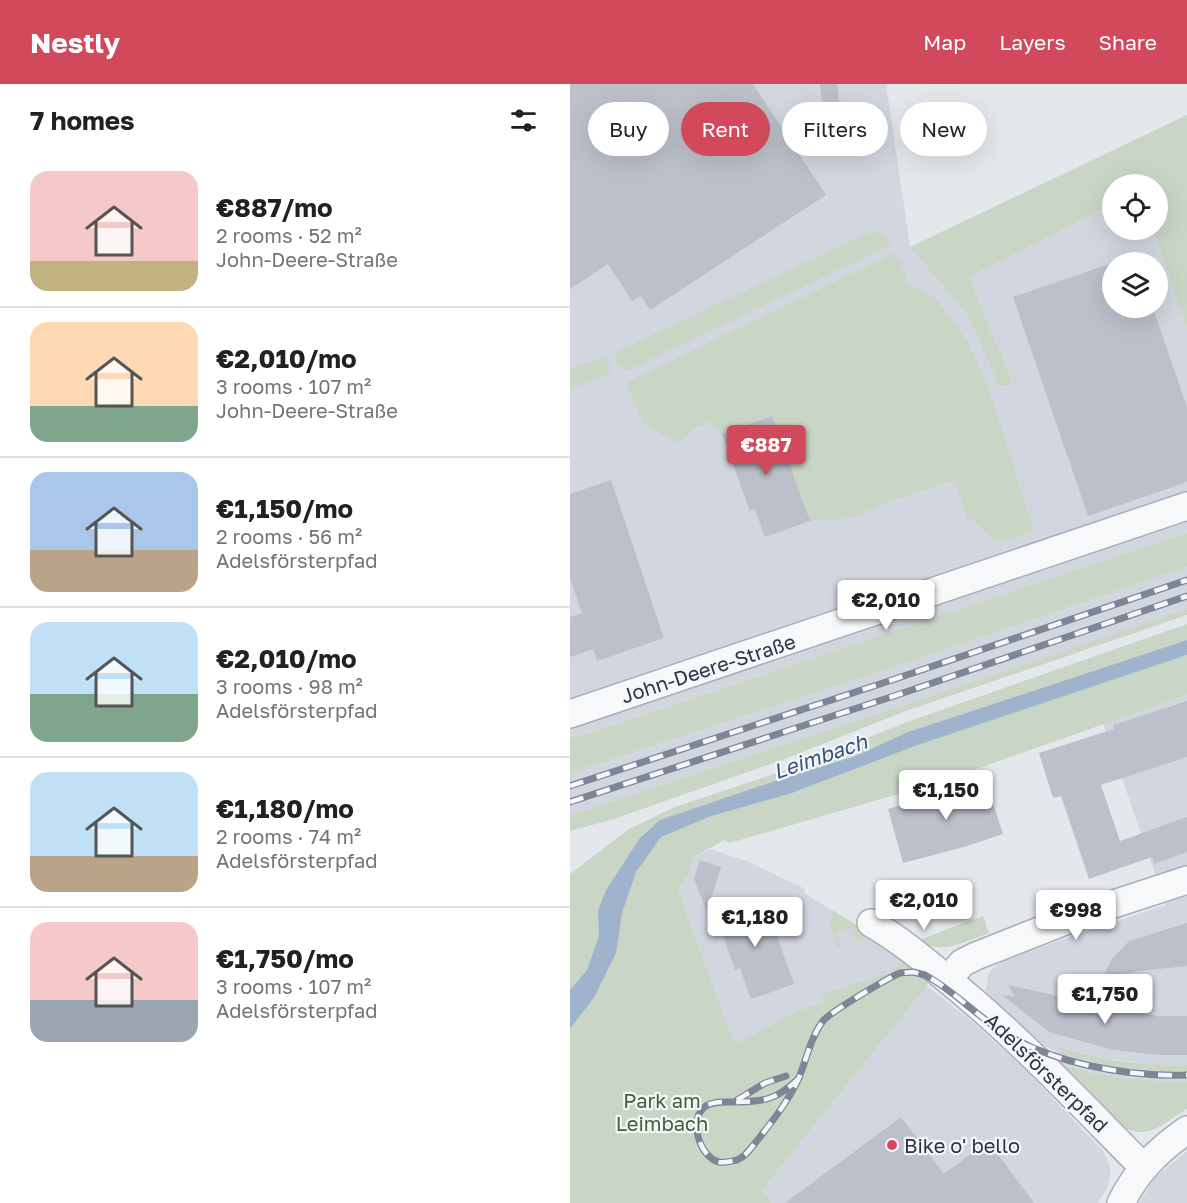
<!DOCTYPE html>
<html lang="en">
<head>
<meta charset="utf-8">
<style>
	body { margin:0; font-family:"Golos Text",sans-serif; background:#f2f2f2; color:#202124; height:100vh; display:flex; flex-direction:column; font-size:22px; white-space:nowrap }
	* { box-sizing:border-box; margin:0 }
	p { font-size:20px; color:#757577 }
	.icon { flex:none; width:33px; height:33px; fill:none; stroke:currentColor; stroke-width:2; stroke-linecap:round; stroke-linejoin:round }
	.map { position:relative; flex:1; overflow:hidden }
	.panel { display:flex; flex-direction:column; background:#fff; width:570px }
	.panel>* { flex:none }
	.top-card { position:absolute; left:18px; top:18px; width:508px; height:54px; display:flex; gap:12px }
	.fabs { position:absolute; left:532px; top:90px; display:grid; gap:12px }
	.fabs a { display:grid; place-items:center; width:66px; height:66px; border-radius:50%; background:#fff; box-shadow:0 6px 24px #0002; font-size:30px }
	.price { position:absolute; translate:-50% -51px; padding:0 14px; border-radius:6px; background:#fff; color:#222; font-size:20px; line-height:39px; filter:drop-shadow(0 2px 3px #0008) }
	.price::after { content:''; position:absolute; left:50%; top:36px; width:18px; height:14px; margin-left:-9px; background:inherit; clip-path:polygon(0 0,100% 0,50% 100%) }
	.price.current { background:#d1495b; color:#fff }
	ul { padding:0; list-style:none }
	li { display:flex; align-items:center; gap:18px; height:150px; padding:0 30px }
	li+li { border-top:2px solid #e0e0e0 }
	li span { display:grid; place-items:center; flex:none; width:168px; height:120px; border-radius:18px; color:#555 }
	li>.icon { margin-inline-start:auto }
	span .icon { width:72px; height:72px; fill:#fffc; stroke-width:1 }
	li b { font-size:26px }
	h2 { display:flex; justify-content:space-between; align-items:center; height:72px; padding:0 30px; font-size:26px }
	.tag { padding:0 21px; border-radius:27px; background:#fff; box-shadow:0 6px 24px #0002; font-size:21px; line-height:54px }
	.tag.current { background:#d1495b; color:#fff }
	header { display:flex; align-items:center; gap:36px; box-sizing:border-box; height:84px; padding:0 30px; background:#d1495b; color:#fff }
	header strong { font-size:28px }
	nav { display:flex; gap:33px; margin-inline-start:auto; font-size:21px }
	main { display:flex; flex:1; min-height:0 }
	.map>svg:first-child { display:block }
	.built { fill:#d2d6de; fill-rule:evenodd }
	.green { fill:#c9d6c5 }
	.water { fill:#9fb4cc }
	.building { fill:#bbc0ca }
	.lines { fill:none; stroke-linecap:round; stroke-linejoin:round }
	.minor-casing { stroke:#a9aeb7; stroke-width:30 }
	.minor { stroke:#f7f8fa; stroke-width:27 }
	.rail-casing { stroke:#7d8696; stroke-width:7 }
	.rail { stroke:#f4f6f9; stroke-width:4.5; stroke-dasharray:14; stroke-linecap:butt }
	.poi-dot { fill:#d1495b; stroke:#f4f6f9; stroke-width:2 }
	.labels { text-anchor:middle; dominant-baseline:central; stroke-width:4.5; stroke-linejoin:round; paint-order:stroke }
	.street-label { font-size:20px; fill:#2b3445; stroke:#f4f6f9 }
	.park-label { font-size:20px; fill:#3f6138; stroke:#f4f6f9 }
	.poi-label { font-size:20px; fill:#2b3445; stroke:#f4f6f9; text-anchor:start }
	.water-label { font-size:21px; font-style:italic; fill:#34527a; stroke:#f4f6f9 }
</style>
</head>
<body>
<header>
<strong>Nestly</strong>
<nav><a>Map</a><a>Layers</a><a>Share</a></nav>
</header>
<main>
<section class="panel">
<h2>7 homes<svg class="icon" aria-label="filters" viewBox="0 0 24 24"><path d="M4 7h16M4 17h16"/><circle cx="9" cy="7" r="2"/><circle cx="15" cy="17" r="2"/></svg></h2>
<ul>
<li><span style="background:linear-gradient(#f6c9c9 75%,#c2b280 0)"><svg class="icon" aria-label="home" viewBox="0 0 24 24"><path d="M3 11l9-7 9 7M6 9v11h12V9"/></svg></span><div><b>€887/mo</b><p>2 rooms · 52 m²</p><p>John-Deere-Straße</p></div></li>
<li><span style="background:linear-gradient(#ffd9b3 70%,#7fa58c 0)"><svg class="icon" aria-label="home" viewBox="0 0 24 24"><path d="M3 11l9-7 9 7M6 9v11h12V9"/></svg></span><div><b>€2,010/mo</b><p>3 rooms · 107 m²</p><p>John-Deere-Straße</p></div></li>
<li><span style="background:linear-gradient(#a9c7e8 65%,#b9a48a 0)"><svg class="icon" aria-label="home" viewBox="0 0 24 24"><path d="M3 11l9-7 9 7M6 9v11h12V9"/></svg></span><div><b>€1,150/mo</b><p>2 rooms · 56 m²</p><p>Adelsförsterpfad</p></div></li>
<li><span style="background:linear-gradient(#bfe0f5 60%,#7fa58c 0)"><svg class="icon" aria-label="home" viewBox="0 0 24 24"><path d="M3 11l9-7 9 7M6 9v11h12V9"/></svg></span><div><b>€2,010/mo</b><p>3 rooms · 98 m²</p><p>Adelsförsterpfad</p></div></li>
<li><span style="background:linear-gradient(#bfe0f5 70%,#b9a48a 0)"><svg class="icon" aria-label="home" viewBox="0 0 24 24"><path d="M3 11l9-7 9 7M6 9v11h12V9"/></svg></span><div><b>€1,180/mo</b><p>2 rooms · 74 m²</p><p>Adelsförsterpfad</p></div></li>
<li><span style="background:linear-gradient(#f6c9c9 65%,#9aa5b1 0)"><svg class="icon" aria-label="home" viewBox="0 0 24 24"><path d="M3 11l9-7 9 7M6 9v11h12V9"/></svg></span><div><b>€1,750/mo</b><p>3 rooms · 107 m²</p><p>Adelsförsterpfad</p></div></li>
</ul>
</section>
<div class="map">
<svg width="617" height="1119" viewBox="0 0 617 1119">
	<rect width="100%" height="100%" fill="#e4e7ec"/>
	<path class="built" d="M 0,0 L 316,0 L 340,162 L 394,226 L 408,253 L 430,303 L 443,300 L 399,193 L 543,120 L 543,146 L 583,146 L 617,243 L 617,449 L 0,657 ZM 543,178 L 588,178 L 588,224 L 543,224 Z
		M 617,483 L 617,525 L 331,622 L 0,731 L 0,689 L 318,585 Z
		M 617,611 L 617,981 L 583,981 L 529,973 L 491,963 L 489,969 L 513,977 L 551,984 L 582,988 L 617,987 L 617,998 L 582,998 L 550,995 L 490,980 L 487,978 L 489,969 L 471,960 L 468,962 L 418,913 L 416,905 L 418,891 L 421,886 L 436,874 L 596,821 L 533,640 Z
		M 140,765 L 179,778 L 235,805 L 234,809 L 332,869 L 332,878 L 320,888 L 253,910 L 254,917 L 228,927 L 170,957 L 164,958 L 108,807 L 120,788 L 120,776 Z
		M 356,901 L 398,934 L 455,985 L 533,1067 L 540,1083 L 540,1094 L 538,1102 L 528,1119 L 201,1119 L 192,1106 Z
		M 617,1067 L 617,1119 L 569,1119 L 585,1094 Z"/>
	<path class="green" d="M 617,31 L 617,243 L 583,146 L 588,146 L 588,100 L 543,100 L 543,120 L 399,193 L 443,300 L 429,303 L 408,253 L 394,226 L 340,163 Z
		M 302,147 L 315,152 L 321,161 L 56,287 C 48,283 45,278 46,268 Z
		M 325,169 L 337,191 L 333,197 L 365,214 L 378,230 L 397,257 L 418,303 L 464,447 C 455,450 442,457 432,457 C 417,457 412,436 397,435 L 385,396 L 315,419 L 285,433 L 267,436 L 240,437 L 202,332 L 152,350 L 141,338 L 125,343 L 113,357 L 107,358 L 79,344 L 74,339 L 57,302 L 59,297 Z
		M 36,272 L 42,289 L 0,305 L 0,285 Z
		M 617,449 L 617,483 L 318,585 L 0,689 L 0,656 Z
		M 617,525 L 617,531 L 333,628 L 212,676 L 44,735 L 0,747 L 0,731 L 331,622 Z
		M 617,540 L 617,556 L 338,648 L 283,673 L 222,709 L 345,662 L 617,571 L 617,611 L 366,699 L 160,759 L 154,756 L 121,775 L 120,788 L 108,807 L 164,958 L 170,957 L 228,927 L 254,917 L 252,910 L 320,888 L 332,878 L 360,897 L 192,1106 L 201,1119 L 0,1119 L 0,790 L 59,745 L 105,723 L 216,686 L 337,638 Z
		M 263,827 L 302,850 L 287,859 L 281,843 L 266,848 L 271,864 L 268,865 L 260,840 Z
		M 413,832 L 419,849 C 396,857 371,872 349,856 Z
		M 490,963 C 531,975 574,983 617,981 L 617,987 C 575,988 534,983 494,971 L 489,969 Z
		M 490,980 C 532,993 573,998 617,998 L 617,1025 C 592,1039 581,1057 552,1043 Z"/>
	<path class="water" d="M 617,556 L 617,571 L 345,662 L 222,709 L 141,732 L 91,753 L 66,788 L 52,829 L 46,869 L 25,912 L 0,945 L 0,906 L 17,886 L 29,852 L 28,827 L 36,806 L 70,754 L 90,736 L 217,693 L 283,673 L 338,648 Z"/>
	<path class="building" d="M 0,0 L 183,0 L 256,111 L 80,226 L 71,212 L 62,217 L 38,180 L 0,205 Z
		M 250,0 L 267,0 L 270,24 L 253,26 Z
		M 543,179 L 543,224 L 583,224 L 617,323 L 617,398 L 518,432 L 443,213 Z
		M 202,332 L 240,437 L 195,453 L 185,425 L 180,427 L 152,350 Z
		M 41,396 L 94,554 L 27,577 L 23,565 L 0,573 L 0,533 L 12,529 L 0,494 L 0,410 Z
		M 617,617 L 617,673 L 531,701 L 550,757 L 617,733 L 617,768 L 584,780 L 582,773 L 519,795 L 491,712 L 483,714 L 469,669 L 544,645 L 543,641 Z
		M 414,691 L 433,750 L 394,763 L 333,779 L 318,725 L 376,709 L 375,704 Z
		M 130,776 L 151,783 L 137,828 L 124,795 Z
		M 194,815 L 224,900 L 181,915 L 170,884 L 165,886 L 146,831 Z
		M 617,839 L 617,882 L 569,887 L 532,895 L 542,875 L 559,857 Z
		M 438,901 L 497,914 L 485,918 L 589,932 L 617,932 L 617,971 L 590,971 L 543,966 L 479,948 L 432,911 L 445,913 Z
		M 331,1033 L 374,1090 L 418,1057 L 464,1119 L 215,1119 Z"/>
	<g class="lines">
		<defs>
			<path id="minor" d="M 0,630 L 617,422
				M 301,839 C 329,855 353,875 378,896 C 448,953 510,1019 573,1083
				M 378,896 L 392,879 L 406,872 L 510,831 L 617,796
				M 551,1119 C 566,1088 588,1066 617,1046"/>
		</defs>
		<use href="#minor" class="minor-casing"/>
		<use href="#minor" class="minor"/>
		<defs>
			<path id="rail" d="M 0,702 L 322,596 L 617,496
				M 0,718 L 327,611 L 617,512
				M 229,994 C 207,1016 194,1018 163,1018 C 154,1018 144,1017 136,1022 C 117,1034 130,1074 149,1078 C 155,1079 162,1077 167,1076 C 177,1072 183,1061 190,1053 C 204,1035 218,1017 228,996 C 236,978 240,954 253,937 C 260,928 318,894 330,889 L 343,888 L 355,891 C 381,905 403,928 428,945 C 479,979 556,993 617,991
				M 167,1016 L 195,999 L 216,992"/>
		</defs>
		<use href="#rail" class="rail-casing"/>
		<use href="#rail" class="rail"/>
	</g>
	<circle class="poi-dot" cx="322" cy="1061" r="6"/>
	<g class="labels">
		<g class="street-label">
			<text transform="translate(138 584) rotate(-18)">John-Deere-Straße</text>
			<text transform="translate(477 988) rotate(44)">Adelsförsterpfad</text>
		</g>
		<g class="park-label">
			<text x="92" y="1016">Park am<tspan x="92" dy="23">Leimbach</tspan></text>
		</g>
		<g class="poi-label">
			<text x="334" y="1061">Bike o' bello</text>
		</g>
		<g class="water-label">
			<text transform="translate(250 672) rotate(-19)">Leimbach</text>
		</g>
	</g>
</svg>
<div class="fabs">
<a><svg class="icon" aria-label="locate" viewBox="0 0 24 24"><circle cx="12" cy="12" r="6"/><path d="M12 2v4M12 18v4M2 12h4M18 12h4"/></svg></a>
<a><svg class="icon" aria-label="layers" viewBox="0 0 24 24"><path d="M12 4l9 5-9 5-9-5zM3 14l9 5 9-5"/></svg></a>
</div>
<b class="price current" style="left:196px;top:392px">€887</b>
<b class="price" style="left:316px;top:547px">€2,010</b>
<b class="price" style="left:376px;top:737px">€1,150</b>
<b class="price" style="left:354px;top:847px">€2,010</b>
<b class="price" style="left:506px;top:857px">€998</b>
<b class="price" style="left:185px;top:864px">€1,180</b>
<b class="price" style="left:535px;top:941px">€1,750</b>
<div class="top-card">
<a class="tag">Buy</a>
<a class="tag current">Rent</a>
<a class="tag">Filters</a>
<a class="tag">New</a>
</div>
</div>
</main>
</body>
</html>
